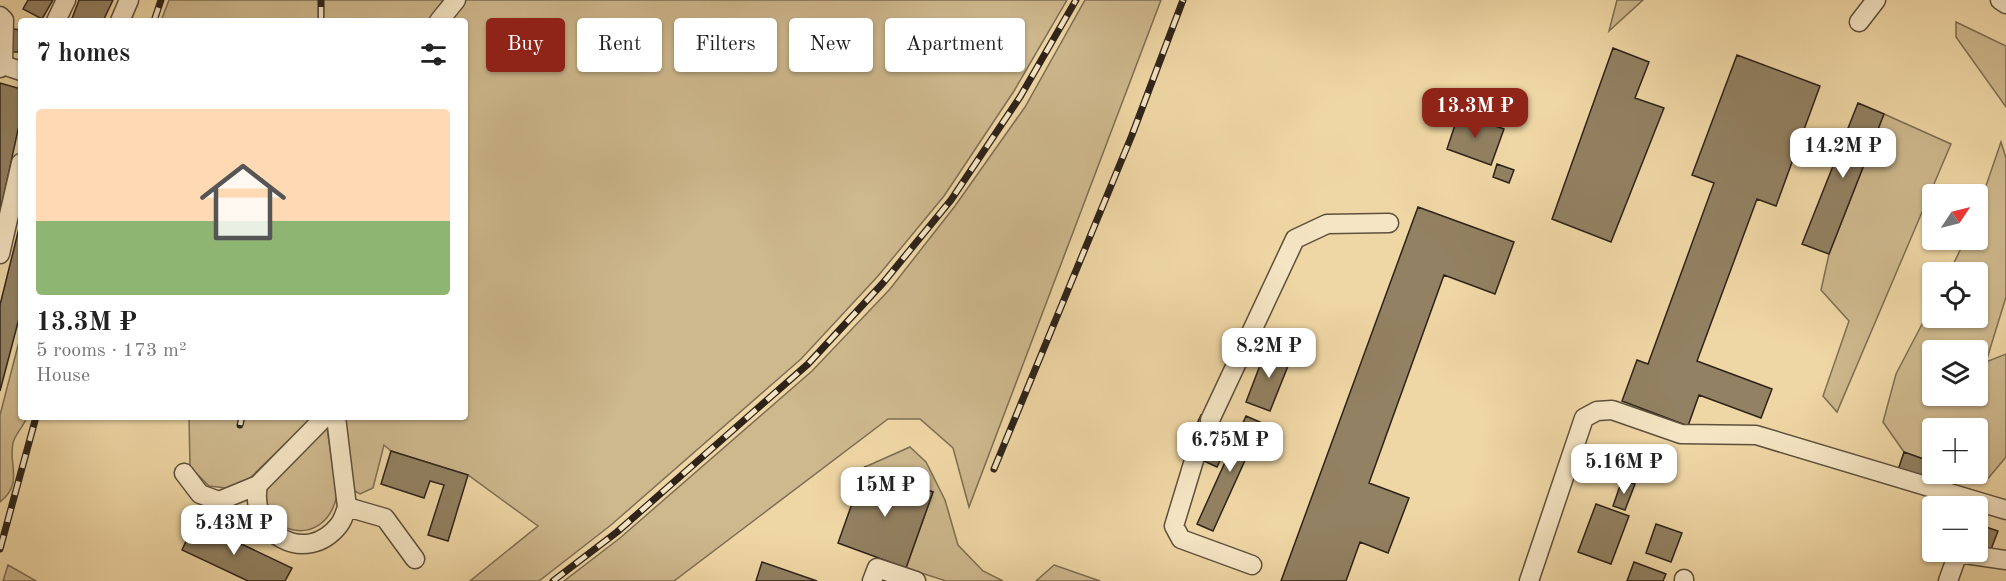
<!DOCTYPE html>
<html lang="en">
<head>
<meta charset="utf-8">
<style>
	body { margin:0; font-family:"Old Standard TT",serif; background:#f6f6f6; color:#222; height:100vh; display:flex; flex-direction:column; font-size:22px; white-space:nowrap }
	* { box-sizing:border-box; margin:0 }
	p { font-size:20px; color:#767676 }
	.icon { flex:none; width:33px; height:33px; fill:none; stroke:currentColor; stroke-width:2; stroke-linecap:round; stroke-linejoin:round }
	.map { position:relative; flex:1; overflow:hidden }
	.details { position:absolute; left:18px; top:18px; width:450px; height:402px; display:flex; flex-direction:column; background:#fff; border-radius:6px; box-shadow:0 2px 4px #0004 }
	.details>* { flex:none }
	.guide { position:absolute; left:486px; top:18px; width:570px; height:54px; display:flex; gap:12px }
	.needle { width:39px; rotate:55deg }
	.fabs { position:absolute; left:1922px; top:184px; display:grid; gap:12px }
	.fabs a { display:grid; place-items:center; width:66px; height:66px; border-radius:6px; background:#fff; box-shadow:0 2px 4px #0004; font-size:30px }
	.price { position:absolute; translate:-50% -51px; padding:0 14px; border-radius:12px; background:#fff; color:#222; font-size:20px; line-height:39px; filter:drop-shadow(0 2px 3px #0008) }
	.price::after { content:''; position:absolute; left:50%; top:36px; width:18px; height:14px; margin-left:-9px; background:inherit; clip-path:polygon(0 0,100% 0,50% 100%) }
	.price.selected { background:#8f2418; color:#fff }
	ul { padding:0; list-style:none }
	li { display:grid; align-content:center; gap:12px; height:318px; padding:0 18px }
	li span { display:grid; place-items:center; height:186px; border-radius:6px; color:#555 }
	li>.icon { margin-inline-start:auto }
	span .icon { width:108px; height:108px; fill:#fffc; stroke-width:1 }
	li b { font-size:26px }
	h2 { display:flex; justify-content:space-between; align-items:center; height:72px; padding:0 18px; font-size:26px }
	.chip { padding:0 21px; border-radius:6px; background:#fff; box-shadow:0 2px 4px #0004; font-size:21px; line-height:54px }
	.chip.selected { background:#8f2418; color:#fff }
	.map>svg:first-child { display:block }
	.green { fill:#ceb88d; stroke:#7e6e53; stroke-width:1.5; fill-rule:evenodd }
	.building { fill:#928162; stroke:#2e2319; stroke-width:1.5 }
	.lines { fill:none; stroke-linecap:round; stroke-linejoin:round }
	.minor-tunnel { stroke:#c8b389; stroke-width:18; stroke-dasharray:18 9; stroke-linecap:butt }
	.minor-casing { stroke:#5e503c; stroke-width:21 }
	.minor { stroke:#f5e5c4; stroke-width:18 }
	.rail-casing { stroke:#2e2319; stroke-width:7 }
	.rail { stroke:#f5e5c4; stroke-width:4.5; stroke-dasharray:14; stroke-linecap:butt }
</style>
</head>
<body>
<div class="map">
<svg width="2006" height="581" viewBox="0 0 2006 581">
	<rect width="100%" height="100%" fill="#efd7a5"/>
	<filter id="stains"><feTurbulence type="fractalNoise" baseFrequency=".00333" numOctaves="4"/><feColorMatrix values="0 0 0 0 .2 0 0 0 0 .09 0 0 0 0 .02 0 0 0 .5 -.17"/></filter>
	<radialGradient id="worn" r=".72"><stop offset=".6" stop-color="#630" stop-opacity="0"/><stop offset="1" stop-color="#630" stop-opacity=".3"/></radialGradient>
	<path class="green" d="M 169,0 L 446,0 L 429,21 L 161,21 Z
		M 465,0 L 1067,0 L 1014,91 L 944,196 L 878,276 L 801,359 L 611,525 L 539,581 L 470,581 L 538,526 L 468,475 L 391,451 L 384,445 L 373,488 L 360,494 L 353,490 L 340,417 L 465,417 L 465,21 L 449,21 Z
		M 1085,0 L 1161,0 L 969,507 L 953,448 L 920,419 L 888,419 L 674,581 L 564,581 L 620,538 L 812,371 L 890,289 L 955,206 L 1025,107 Z
		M 1617,0 L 1643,0 L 1609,31 Z
		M 1956,22 L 2006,46 L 2006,107 L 1956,37 Z
		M 1884,114 L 1951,144 L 1837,412 L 1823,396 L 1849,321 L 1821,290 L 1829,254 Z
		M 2001,142 L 2006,158 L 2006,297 L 1986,362 L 2006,354 L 2006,457 L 1985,482 L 1977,472 L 1977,429 L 1932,429 L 1932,462 L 1904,452 L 1883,422 L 1896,374 L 1932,305 L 1932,318 L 1977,318 L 1977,273 L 1949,273 L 1965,240 L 1977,240 L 1977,212 ZM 1932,351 L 1977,351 L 1977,396 L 1932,396 Z
		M 21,334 L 21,417 L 27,417 C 24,426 15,434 13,443 C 8,464 24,483 0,502 L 0,415 Z
		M 189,417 L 313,417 L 249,479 L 226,488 L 209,486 L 190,467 Z
		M 326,422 L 337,495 C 324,557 248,528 269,484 C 275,471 314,435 326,422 Z
		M 910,447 L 926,462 L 945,500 L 958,545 L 983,571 L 1003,581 L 946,581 L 906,568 L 933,492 L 865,467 Z
		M 8,565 L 36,581 L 3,581 Z
		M 1054,565 L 1100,581 L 1036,581 Z"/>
	<path class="building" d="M 28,0 L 53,0 L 42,19 L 23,9 Z
		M 79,0 L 113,0 L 103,21 L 71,21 Z
		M 13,29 L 21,30 L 21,52 L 10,52 Z
		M 1613,48 L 1649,62 L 1635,98 L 1664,108 L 1611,242 L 1552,219 Z
		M 1737,55 L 1820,86 L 1776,206 L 1757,199 L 1697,361 L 1772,389 L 1761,418 L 1699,395 L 1688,426 L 1622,401 L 1637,360 L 1648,364 L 1714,183 L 1692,175 Z
		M 0,83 L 21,89 L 21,116 L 0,213 Z
		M 1858,103 L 1884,114 L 1829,254 L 1802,244 Z
		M 1459,113 L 1504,129 L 1491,165 L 1447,149 Z
		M 1497,164 L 1514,170 L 1509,183 L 1493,177 Z
		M 1418,207 L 1514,242 L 1495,294 L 1444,275 L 1369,483 L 1409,498 L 1388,553 L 1360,542 L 1346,581 L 1281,581 Z
		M 21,220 L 21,311 L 0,391 L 0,305 Z
		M 1267,347 L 1292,356 L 1270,411 L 1246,402 Z
		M 1201,415 L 1234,431 L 1217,467 L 1184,452 Z
		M 1246,416 L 1262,423 L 1213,531 L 1197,524 Z
		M 391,451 L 468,475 L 448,541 L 428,535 L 444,485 L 430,481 L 424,498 L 381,484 Z
		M 1904,452 L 1932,462 L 1932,474 L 1954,474 L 1948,489 L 1898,470 Z
		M 865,467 L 933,492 L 906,568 L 838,543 Z
		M 1622,480 L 1635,484 L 1625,510 L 1613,506 Z
		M 1596,504 L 1629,516 L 1611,564 L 1578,552 Z
		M 195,522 L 292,568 L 285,581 L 248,581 L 182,550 Z
		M 1656,524 L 1682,533 L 1671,562 L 1646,553 Z
		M 1980,525 L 1998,531 L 1990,552 L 1977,547 Z
		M 762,562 L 817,581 L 756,581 Z
		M 1634,562 L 1666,574 L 1663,581 L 1627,581 Z"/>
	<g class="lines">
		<path class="minor-tunnel" d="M 1195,457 L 1210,420"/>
		<defs>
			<path id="minor" d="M 2000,0 L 2006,4
				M 0,16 L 4,20 L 3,65 L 0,68
				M 56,21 L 66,0
				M 120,21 L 129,0
				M 439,21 L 456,0
				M 1859,22 L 1876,0
				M 3,65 L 21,71
				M 0,254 L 21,163
				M 325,417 L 258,485 C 248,533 306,567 339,525 C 343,520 345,513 347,507
				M 336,417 L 347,507 L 385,518 L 415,559
				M 1210,420 L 1295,239 L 1327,224 L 1389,223
				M 1195,457 L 1174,526 L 1181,539 L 1252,565
				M 184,473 L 200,494 L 219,501 L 258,485
				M 872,581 L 877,568 L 916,581
				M 1529,581 L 1584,418 L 1597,411 L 1612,410 L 1681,434 L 1756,435 L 2006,510
				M 1684,581 L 1684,579
				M 1948,581 L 1958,553 L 2006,560"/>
		</defs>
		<use href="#minor" class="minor-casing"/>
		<use href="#minor" class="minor"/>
		<defs>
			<path id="rail" d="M 154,21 L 161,0
				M 321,21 L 321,0
				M 240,425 L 242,417
				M 994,469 L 1132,135 L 1183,0
				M 0,549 L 36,417
				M 553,581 L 617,532 L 808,364 L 883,283 L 951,200 L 1020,97 L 1076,0"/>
		</defs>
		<use href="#rail" class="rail-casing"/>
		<use href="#rail" class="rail"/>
	</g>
	<rect width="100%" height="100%" filter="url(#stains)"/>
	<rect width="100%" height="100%" fill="url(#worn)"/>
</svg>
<div class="fabs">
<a><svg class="needle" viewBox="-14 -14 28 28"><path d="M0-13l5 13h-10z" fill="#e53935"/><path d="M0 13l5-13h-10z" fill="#767676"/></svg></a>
<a><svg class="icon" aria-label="locate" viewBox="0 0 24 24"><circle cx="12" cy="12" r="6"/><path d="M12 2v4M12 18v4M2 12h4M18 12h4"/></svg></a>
<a><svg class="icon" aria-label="layers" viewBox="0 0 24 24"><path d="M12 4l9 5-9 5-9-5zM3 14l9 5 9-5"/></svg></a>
<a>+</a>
<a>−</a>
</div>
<b class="price selected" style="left:1475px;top:139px">13.3M ₽</b>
<b class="price" style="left:1843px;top:179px">14.2M ₽</b>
<b class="price" style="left:1269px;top:379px">8.2M ₽</b>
<b class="price" style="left:1230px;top:473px">6.75M ₽</b>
<b class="price" style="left:1624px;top:495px">5.16M ₽</b>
<b class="price" style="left:885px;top:518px">15M ₽</b>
<b class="price" style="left:234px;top:556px">5.43M ₽</b>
<div class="guide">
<a class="chip selected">Buy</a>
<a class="chip">Rent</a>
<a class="chip">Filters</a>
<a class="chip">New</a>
<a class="chip">Apartment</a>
</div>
<section class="details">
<h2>7 homes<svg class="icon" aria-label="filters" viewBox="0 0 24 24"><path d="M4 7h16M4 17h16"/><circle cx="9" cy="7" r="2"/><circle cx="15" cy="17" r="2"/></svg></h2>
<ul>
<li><span style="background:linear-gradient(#ffd9b3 60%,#8fb573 0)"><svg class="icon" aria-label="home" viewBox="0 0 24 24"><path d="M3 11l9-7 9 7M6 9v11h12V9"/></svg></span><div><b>13.3M ₽</b><p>5 rooms · 173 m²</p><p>House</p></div></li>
</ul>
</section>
</div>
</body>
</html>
